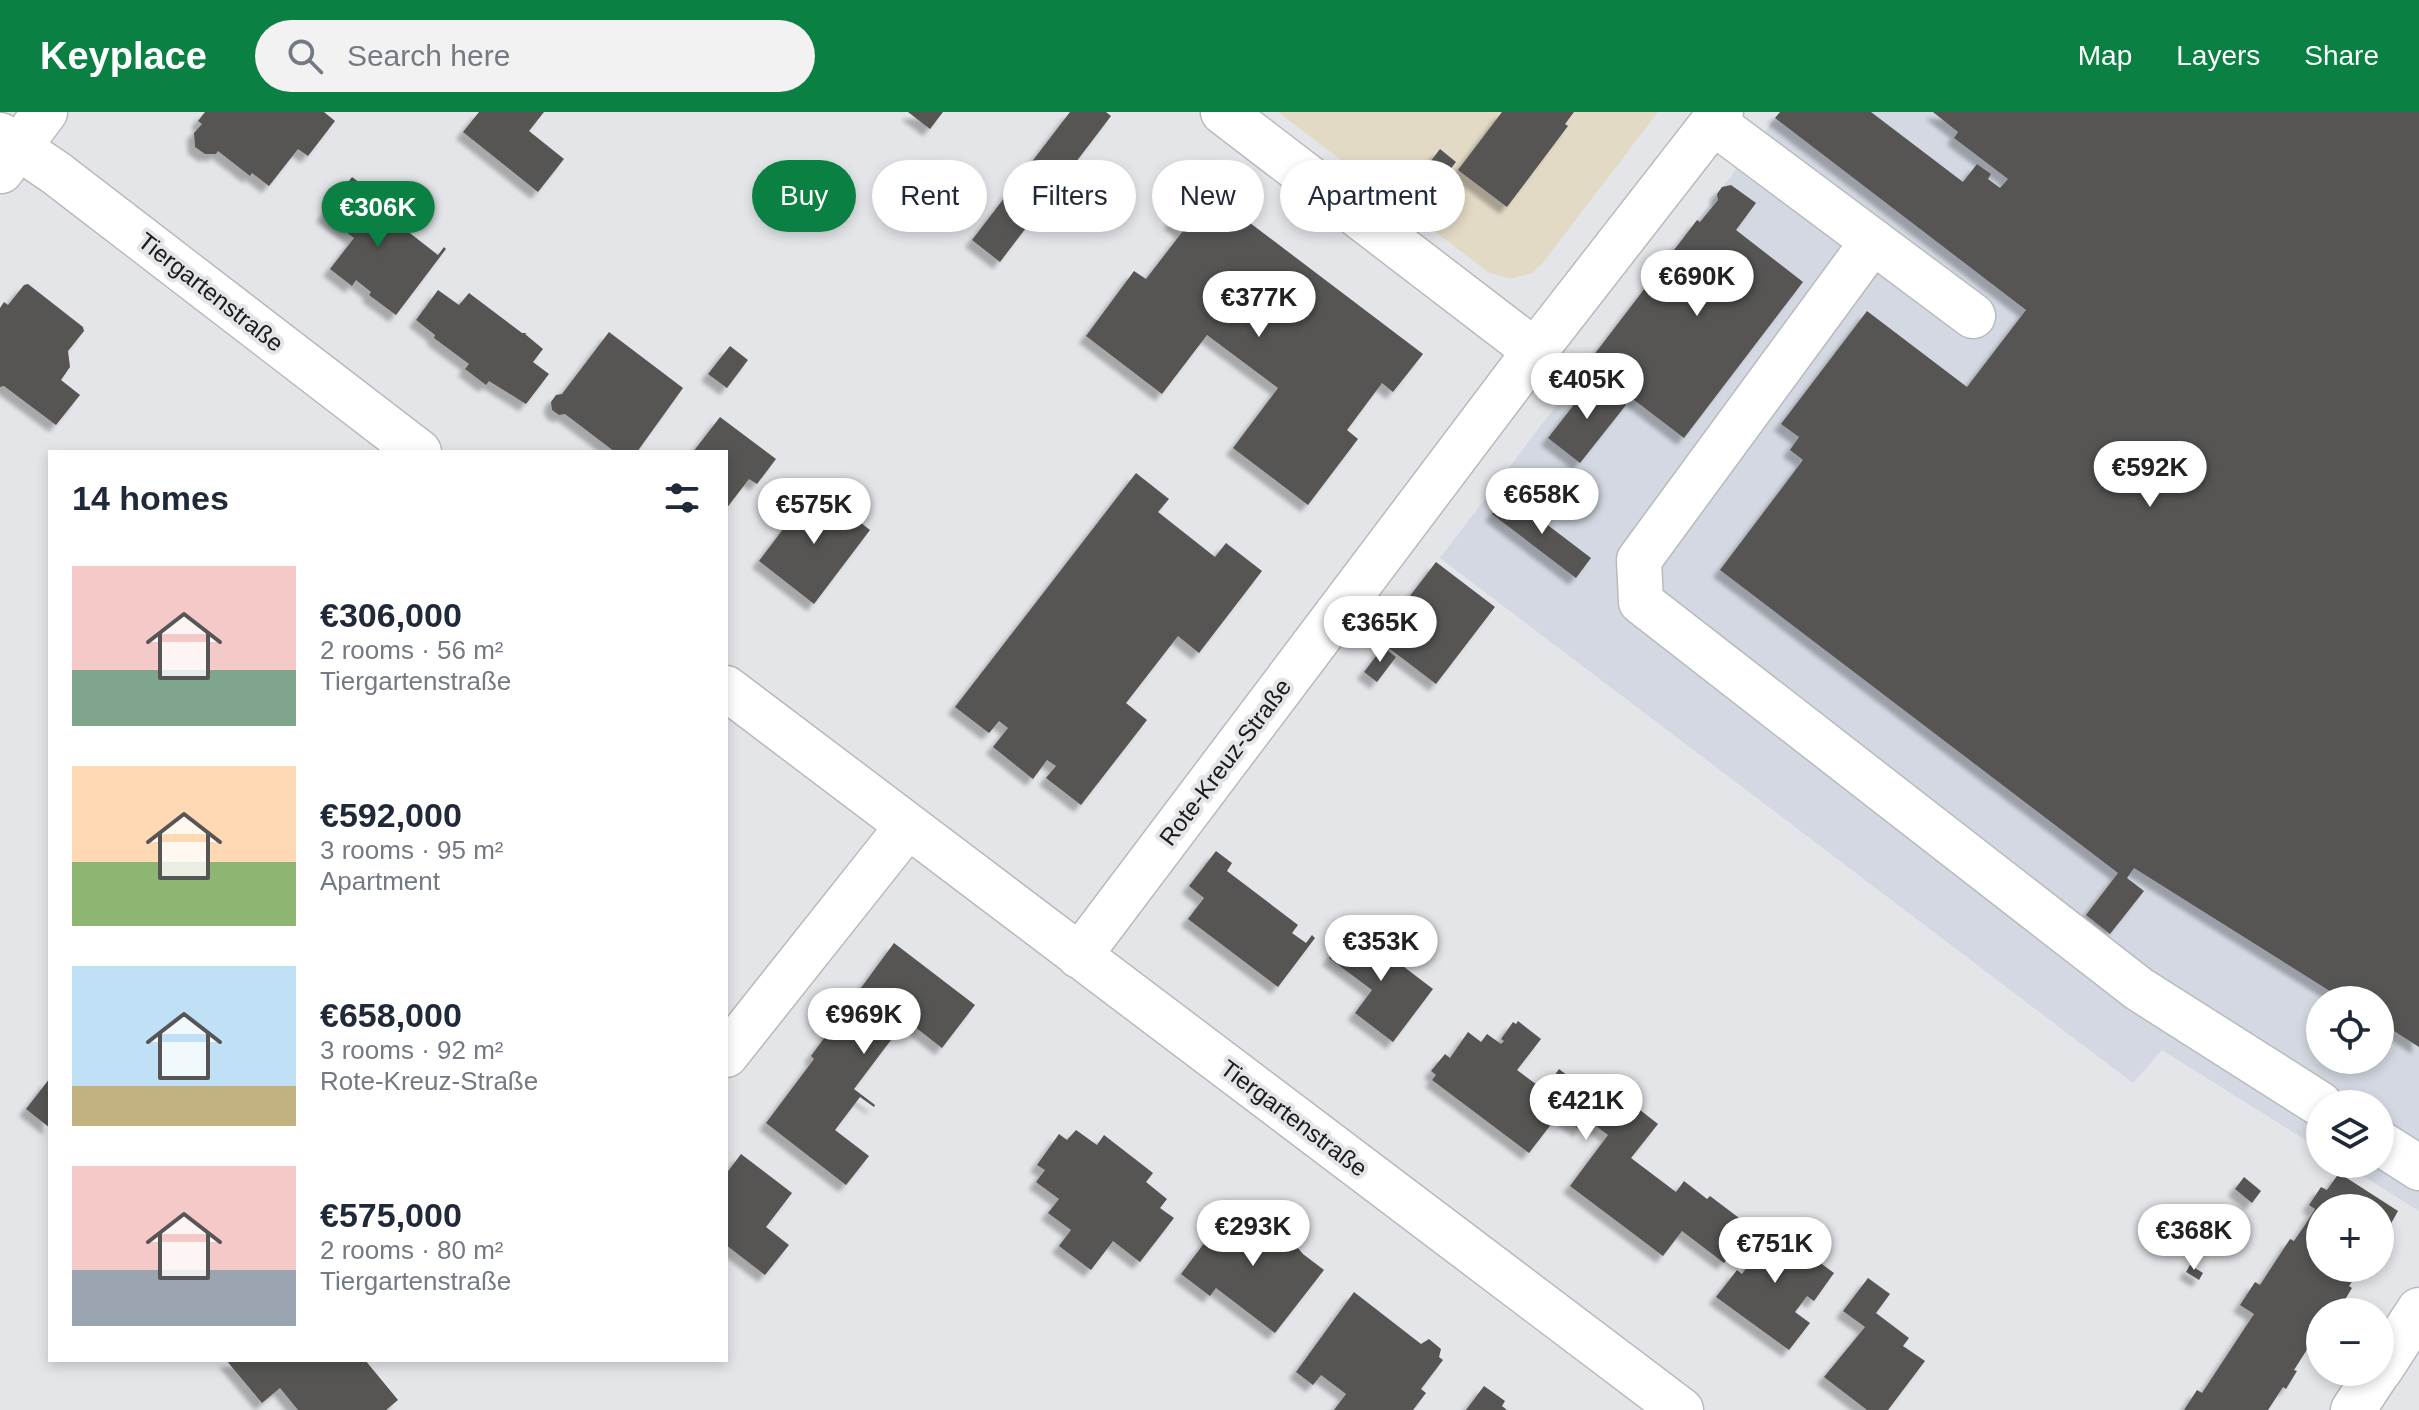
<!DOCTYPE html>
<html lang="en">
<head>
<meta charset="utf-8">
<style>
	body { margin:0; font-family:Arial,sans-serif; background:#f2f2f3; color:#1f2937; height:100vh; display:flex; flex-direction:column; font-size:30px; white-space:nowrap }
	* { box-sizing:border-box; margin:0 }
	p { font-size:26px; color:#747a83 }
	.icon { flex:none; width:44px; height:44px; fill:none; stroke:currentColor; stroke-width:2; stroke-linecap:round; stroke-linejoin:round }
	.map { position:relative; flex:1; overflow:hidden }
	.side { position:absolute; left:48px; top:338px; width:680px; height:912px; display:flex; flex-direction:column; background:#fff; border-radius:0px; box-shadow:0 4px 12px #0003 }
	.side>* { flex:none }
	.banner { position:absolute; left:752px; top:48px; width:760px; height:72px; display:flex; gap:16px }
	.fabs { position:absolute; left:2306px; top:874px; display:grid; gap:16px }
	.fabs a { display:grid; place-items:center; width:88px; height:88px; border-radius:50%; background:#fff; box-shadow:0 4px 12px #0003; font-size:40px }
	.price { position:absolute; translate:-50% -68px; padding:0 18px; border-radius:28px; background:#fff; color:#222; font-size:26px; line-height:52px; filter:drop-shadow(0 2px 4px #0008) }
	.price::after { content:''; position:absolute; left:50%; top:48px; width:24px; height:18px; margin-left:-12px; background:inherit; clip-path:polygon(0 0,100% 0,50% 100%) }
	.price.selected { background:#0b8043; color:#fff }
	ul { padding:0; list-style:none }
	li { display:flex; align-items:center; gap:24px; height:200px; padding:0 24px }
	li span { display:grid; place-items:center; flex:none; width:224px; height:160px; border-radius:0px; color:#555 }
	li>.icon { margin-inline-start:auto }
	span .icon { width:96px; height:96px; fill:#fffc; stroke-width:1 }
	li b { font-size:34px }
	h2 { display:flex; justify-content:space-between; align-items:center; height:96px; padding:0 24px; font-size:34px }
	.tag { padding:0 28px; border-radius:36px; background:#fff; box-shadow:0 4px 12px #0003; font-size:28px; line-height:72px }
	.tag.selected { background:#0b8043; color:#fff }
	header { display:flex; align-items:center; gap:48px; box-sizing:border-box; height:112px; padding:0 40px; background:#0b8043; color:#fff }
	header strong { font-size:38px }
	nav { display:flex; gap:44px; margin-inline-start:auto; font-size:28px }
	.search { width:560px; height:72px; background:#f2f2f3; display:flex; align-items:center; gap:20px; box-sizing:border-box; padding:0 28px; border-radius:44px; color:#747a83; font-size:30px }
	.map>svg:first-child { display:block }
	.built { fill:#d3d8e2; fill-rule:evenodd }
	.education { fill:#e3dac5 }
	.building { fill:#575453; filter:url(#shadow) }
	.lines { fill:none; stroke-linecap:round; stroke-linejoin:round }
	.minor-casing { stroke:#b9babd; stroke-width:47 }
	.minor { stroke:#fff; stroke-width:44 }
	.labels { text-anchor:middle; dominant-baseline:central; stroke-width:8; stroke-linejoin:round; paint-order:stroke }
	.street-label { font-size:24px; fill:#1a1a1b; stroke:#e3e5e8 }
</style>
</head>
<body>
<header>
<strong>Keyplace</strong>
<div class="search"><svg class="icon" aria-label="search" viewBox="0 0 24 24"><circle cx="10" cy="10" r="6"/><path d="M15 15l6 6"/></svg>Search here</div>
<nav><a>Map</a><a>Layers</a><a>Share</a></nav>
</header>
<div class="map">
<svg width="2419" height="1298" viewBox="0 0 2419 1298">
	<defs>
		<filter id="shadow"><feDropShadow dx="-7" dy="7" stdDeviation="2" flood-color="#0004"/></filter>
	</defs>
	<rect width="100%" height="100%" fill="#e3e5e8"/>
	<path class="built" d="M 1780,0 L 2419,0 L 2419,1099 L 2344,1052 L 2380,1052 L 2380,992 L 2320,992 L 2320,1037 L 2162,938 L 2133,971 L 1440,446 ZM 2320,888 L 2380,888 L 2380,948 L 2320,948 Z"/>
	<path class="education" d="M 1278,0 L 1658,0 L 1542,152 L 1532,161 L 1510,167 L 1488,160 Z"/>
	<path class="building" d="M 205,0 L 324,0 L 335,9 L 308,44 L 298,37 L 269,74 L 252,61 L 250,64 L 218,39 L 216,42 L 205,42 L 195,35 L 194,21 L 202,12 L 198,9 Z
		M 479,0 L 544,0 L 529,19 L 564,47 L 538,80 L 463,20 Z
		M 908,0 L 943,0 L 930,17 Z
		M 1070,0 L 1106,0 L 1111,4 L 1000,150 L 972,128 Z
		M 1502,0 L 1574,0 L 1565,12 L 1568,14 L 1507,95 L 1458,58 Z
		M 1780,0 L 1871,0 L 1963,70 L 1977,52 L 1991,62 L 1988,67 L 2000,76 L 2008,67 L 1954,26 L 1958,20 L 1933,0 L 2419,0 L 2419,935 L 2380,910 L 2380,888 L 2344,888 L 2134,756 L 2127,766 L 2144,779 L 2110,822 L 2086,803 L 2118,761 L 1720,458 L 1803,348 L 1790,338 L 1799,325 L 1781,312 L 1867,199 L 1967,275 L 2026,198 L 1775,6 Z
		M 1440,37 L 1456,50 L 1433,79 L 1417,67 Z
		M 352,65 L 385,90 L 379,97 L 438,143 L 444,135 L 446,137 L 396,203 L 369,183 L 371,180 L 356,168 L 352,174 L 330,157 L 354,126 L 323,103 Z
		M 1200,73 L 1423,242 L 1393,280 L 1382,271 L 1347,318 L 1358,327 L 1308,393 L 1233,336 L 1278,276 L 1207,223 L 1162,282 L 1086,224 L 1134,159 L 1146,167 L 1183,119 L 1171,110 Z
		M 1731,73 L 1756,91 L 1736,118 L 1803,170 L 1684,326 L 1587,252 L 1697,108 L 1700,110 L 1718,88 L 1717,82 L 1722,75 Z
		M 28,172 L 83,215 L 84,219 L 68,239 L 70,255 L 61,268 L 80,283 L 56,313 L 4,274 L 0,275 L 0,196 L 4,190 L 8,193 L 24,173 Z
		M 438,178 L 459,193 L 469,181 L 522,221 L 527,221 L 525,222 L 543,237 L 533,250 L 549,262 L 526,292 L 489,269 L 486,273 L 465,257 L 469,252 L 434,226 L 435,223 L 416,208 Z
		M 609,220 L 683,276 L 637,340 L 615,340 L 565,302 L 559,303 L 552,298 L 551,290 L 556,283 L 562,282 Z
		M 730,234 L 748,248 L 727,276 L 708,262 Z
		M 1594,267 L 1626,293 L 1580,351 L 1548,326 Z
		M 720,305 L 776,347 L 757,372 L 749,367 L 726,397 L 726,340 L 693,340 Z
		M 1136,361 L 1169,387 L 1158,400 L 1215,445 L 1226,431 L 1262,459 L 1199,541 L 1178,524 L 1126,591 L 1147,608 L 1081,693 L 1046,666 L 1056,654 L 1047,648 L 1033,667 L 993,635 L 1008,616 L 999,609 L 989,621 L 955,595 Z
		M 815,375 L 870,418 L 814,492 L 759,449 Z
		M 1507,382 L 1591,446 L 1576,466 L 1492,402 Z
		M 1436,450 L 1495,495 L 1436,572 L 1377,527 Z
		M 1383,535 L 1396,545 L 1377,570 L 1364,560 Z
		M 1216,739 L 1232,751 L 1227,759 L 1298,813 L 1292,821 L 1306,831 L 1312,823 L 1315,826 L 1278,875 L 1188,807 L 1204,786 L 1189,774 Z
		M 1358,808 L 1376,822 L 1367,834 L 1388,850 L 1391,845 L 1433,877 L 1393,930 L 1355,901 L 1372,878 L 1329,846 Z
		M 894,831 L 975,893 L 942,936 L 906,908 L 854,977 L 875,993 L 874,995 L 860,985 L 835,1018 L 869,1044 L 846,1073 L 766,1011 L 814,947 L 811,944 Z
		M 1518,909 L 1541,927 L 1517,958 L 1544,978 L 1559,957 L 1602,990 L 1612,976 L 1658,1012 L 1631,1046 L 1676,1080 L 1684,1069 L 1707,1087 L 1710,1084 L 1751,1115 L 1724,1151 L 1682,1119 L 1663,1144 L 1570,1074 L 1608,1023 L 1588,1008 L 1580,1018 L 1559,1002 L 1529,1041 L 1432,968 L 1436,963 L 1431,959 L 1445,942 L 1450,946 L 1468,920 L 1481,930 L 1487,922 L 1501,932 L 1504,929 L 1501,927 L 1513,910 L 1516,912 Z
		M 50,966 L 50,1016 L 26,997 Z
		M 1076,1018 L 1097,1033 L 1104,1023 L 1153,1061 L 1146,1070 L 1167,1087 L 1160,1096 L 1174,1106 L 1140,1150 L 1113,1129 L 1091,1158 L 1059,1134 L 1071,1118 L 1048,1101 L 1059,1087 L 1036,1070 L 1045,1058 L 1037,1053 L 1059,1022 L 1067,1028 Z
		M 741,1042 L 792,1081 L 766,1115 L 789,1133 L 765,1163 L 726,1133 L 726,1062 Z
		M 2339,1061 L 2398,1099 L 2380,1131 L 2380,1096 L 2320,1096 L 2320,1156 L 2361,1156 L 2349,1174 L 2352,1176 L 2343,1191 L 2339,1188 L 2331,1200 L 2320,1200 L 2320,1217 L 2294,1258 L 2297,1259 L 2286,1277 L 2283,1275 L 2268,1298 L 2184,1298 L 2197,1278 L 2202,1281 L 2254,1202 L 2240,1193 L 2255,1170 L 2260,1173 L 2290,1127 L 2294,1129 L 2305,1113 L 2315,1097 L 2309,1093 L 2321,1075 L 2327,1078 Z
		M 2244,1065 L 2261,1079 L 2252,1091 L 2235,1077 Z
		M 1235,1090 L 1282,1127 L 1292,1129 L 1303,1142 L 1324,1158 L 1275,1221 L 1216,1176 L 1210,1184 L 1181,1162 Z
		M 1762,1108 L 1834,1161 L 1814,1189 L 1807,1184 L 1795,1200 L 1810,1211 L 1789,1238 L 1716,1185 L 1737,1158 L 1742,1162 L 1754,1146 L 1741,1136 Z
		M 2190,1153 L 2203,1161 L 2199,1168 L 2186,1160 Z
		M 1868,1166 L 1890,1182 L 1876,1201 L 1909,1226 L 1903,1234 L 1925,1249 L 1888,1298 L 1867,1298 L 1824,1265 L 1865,1215 L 1843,1199 Z
		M 1354,1180 L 1421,1232 L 1429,1227 L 1441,1237 L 1439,1245 L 1443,1248 L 1421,1277 L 1426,1281 L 1413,1298 L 1334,1298 L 1346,1282 L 1321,1263 L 1313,1273 L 1296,1260 Z
		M 226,1248 L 365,1248 L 398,1288 L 386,1298 L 298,1298 L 280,1276 L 262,1291 Z
		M 1484,1274 L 1505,1289 L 1502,1294 L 1507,1298 L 1466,1298 Z"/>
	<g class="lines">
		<defs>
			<path id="minor" d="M 1223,0 L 1535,239
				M 1713,10 L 1973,204
				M 0,23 L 56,61 L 419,340
				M 1,59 L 45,0
				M 1873,129 L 1639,448 L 1641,490 L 2139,877 L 2320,992
				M 726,576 L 1681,1298
				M 1079,844 L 1535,239 L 1721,0
				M 726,943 L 907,715
				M 2380,1031 L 2419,1056
				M 2380,1258 L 2419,1198
				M 2353,1298 L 2378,1260"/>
		</defs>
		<use href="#minor" class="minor-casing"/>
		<use href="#minor" class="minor"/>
	</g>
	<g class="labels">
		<g class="street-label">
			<text transform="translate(211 180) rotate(38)">Tiergartenstraße</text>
			<text transform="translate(1225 650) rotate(-53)">Rote-Kreuz-Straße</text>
			<text transform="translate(1294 1006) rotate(37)">Tiergartenstraße</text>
		</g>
	</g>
</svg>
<div class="fabs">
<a><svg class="icon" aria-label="locate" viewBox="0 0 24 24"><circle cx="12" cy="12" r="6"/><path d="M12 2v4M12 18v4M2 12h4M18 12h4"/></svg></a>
<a><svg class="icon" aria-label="layers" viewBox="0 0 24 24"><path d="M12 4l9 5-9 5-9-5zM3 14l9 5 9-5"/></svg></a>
<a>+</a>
<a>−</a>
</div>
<b class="price selected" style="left:378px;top:137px">€306K</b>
<b class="price" style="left:1697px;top:206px">€690K</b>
<b class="price" style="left:1259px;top:227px">€377K</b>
<b class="price" style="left:1587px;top:309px">€405K</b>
<b class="price" style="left:2150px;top:397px">€592K</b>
<b class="price" style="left:1542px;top:424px">€658K</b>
<b class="price" style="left:814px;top:434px">€575K</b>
<b class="price" style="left:1380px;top:552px">€365K</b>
<b class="price" style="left:1381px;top:871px">€353K</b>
<b class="price" style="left:864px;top:944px">€969K</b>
<b class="price" style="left:1586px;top:1030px">€421K</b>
<b class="price" style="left:1253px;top:1156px">€293K</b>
<b class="price" style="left:2194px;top:1160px">€368K</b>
<b class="price" style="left:1775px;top:1173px">€751K</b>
<div class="banner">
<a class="tag selected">Buy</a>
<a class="tag">Rent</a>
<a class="tag">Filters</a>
<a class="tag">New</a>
<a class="tag">Apartment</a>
</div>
<section class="side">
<h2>14 homes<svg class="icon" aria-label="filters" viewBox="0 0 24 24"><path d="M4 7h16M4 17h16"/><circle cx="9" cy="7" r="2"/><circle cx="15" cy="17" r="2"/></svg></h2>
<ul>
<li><span style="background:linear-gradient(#f6c9c9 65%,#7fa58c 0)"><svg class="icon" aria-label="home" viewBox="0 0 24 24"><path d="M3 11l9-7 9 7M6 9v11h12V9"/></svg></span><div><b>€306,000</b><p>2 rooms · 56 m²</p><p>Tiergartenstraße</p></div></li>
<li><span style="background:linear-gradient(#ffd9b3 60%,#8fb573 0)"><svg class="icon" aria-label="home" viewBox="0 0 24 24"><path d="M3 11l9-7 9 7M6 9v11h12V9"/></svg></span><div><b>€592,000</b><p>3 rooms · 95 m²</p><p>Apartment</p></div></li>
<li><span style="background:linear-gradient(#bfe0f5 75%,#c2b280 0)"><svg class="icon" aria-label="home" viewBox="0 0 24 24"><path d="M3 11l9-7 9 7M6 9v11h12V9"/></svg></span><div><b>€658,000</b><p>3 rooms · 92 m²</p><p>Rote-Kreuz-Straße</p></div></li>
<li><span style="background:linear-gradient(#f6c9c9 65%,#9aa5b1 0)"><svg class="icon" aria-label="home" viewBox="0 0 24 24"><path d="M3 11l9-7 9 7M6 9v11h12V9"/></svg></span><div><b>€575,000</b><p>2 rooms · 80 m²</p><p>Tiergartenstraße</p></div></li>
</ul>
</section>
</div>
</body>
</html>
